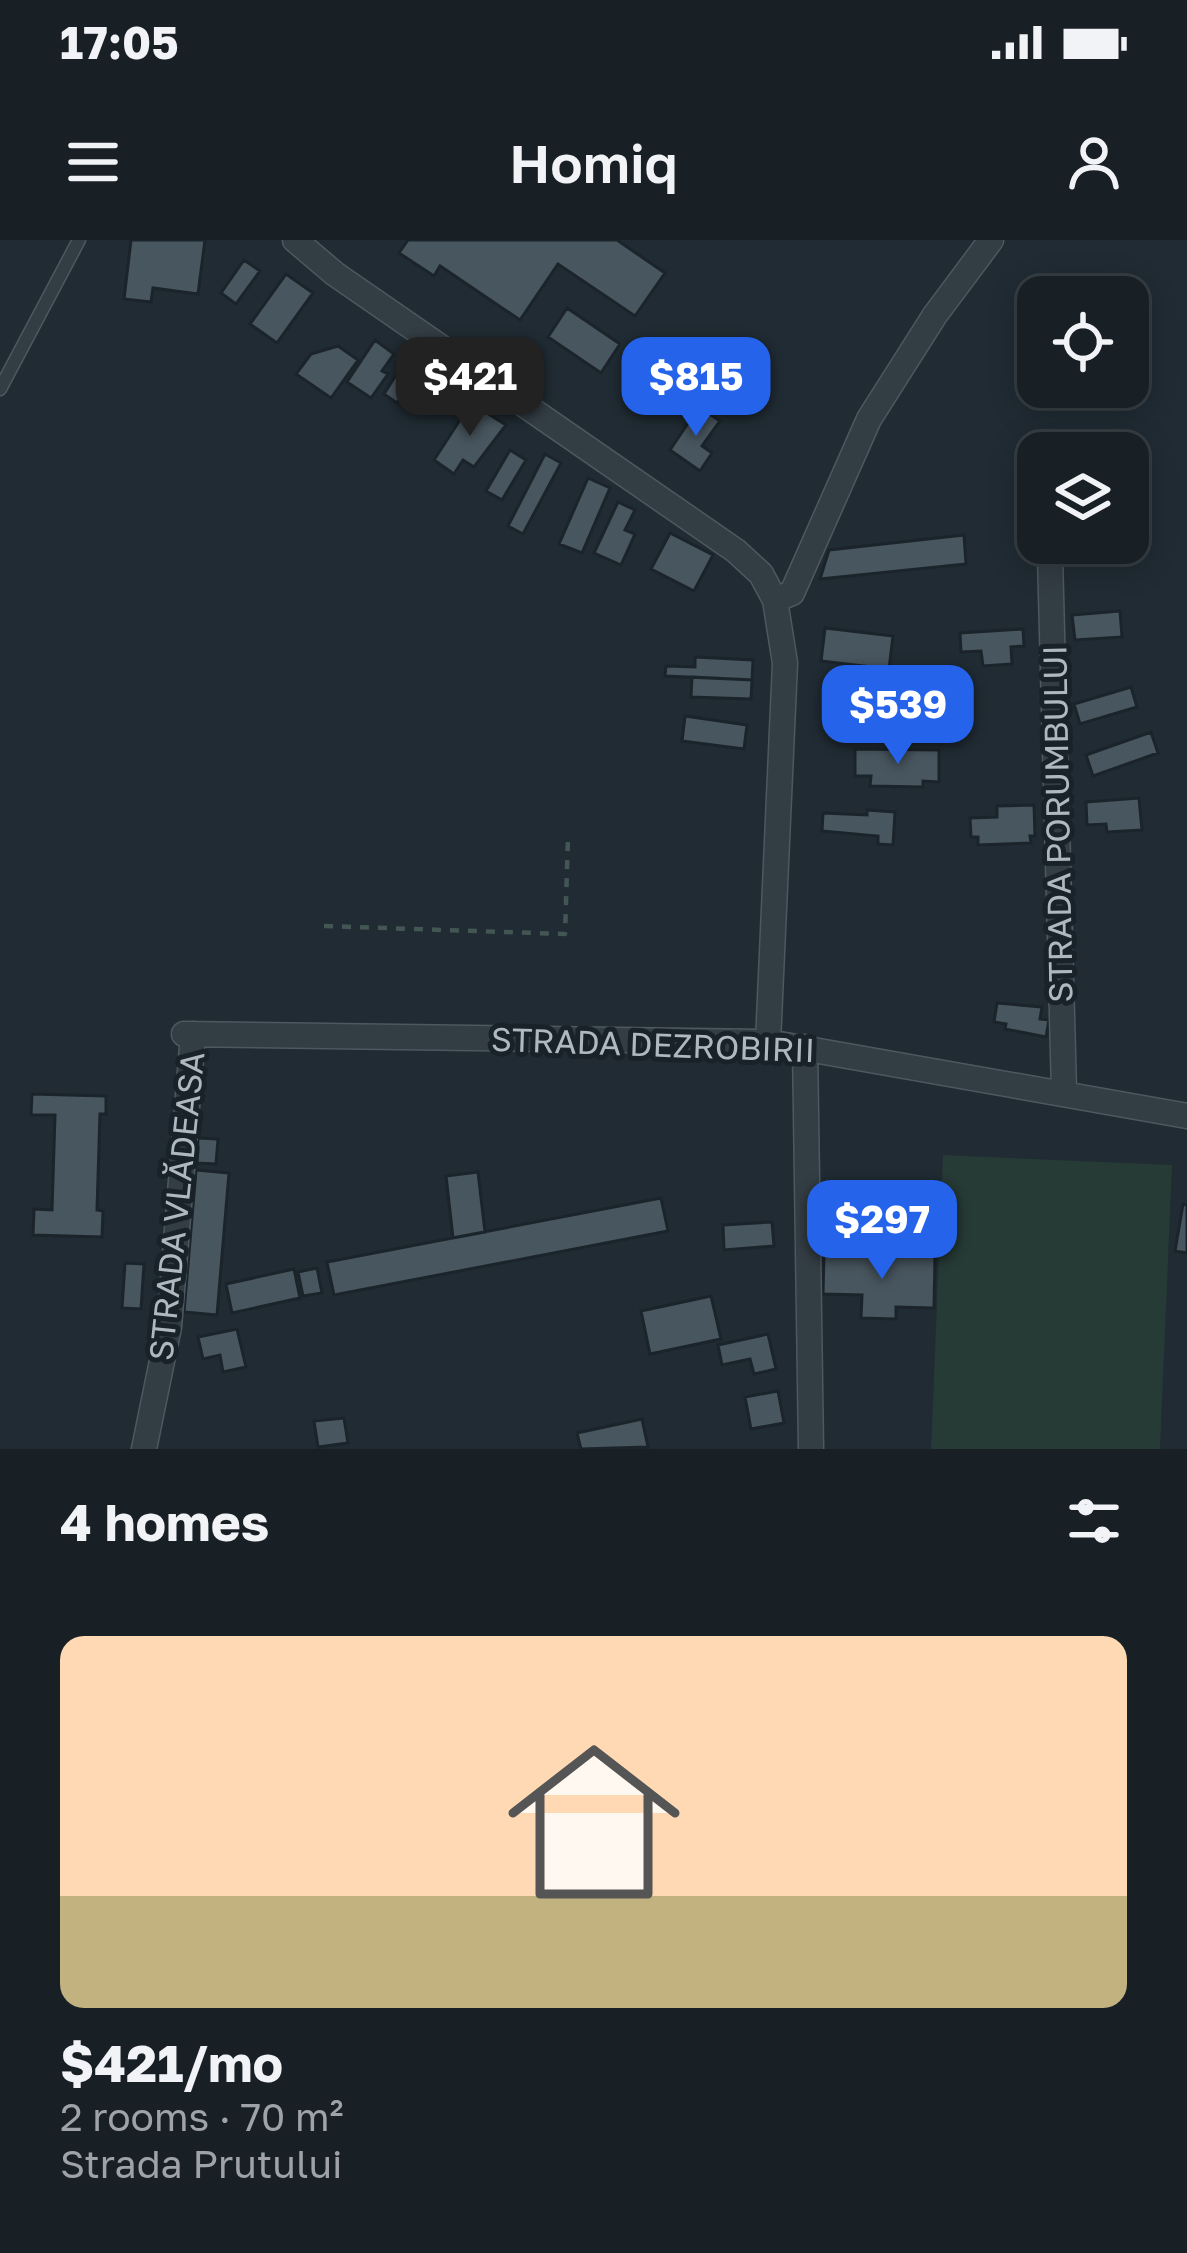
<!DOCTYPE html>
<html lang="en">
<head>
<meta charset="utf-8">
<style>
	body { margin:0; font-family:"Golos Text",sans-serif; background:#21282e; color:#f1f3f6; height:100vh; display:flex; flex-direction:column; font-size:45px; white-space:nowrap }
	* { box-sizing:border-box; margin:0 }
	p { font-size:39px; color:#9fa3a7 }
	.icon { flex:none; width:66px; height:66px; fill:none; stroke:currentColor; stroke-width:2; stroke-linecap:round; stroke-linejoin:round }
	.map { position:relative; height:1209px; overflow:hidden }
	.details { display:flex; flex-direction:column; background:#182026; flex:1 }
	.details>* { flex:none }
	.fabs { position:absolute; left:1017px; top:36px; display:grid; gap:24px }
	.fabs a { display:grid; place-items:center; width:132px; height:132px; border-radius:24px; background:#182026; box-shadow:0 6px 30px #0003,0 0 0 3px #363e43; font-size:60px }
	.price { position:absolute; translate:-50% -102px; padding:0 27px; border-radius:24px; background:#2563eb; color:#fff; font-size:39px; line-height:78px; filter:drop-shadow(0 3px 6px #0008) }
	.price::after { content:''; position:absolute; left:50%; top:72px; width:36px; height:27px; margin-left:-18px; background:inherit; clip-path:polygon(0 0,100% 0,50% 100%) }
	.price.on { background:#222; color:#fff }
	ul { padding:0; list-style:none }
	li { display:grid; align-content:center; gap:24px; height:636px; padding:0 60px }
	li span { display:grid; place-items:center; height:372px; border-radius:24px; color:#555 }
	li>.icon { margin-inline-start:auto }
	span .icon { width:216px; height:216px; fill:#fffc; stroke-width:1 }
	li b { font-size:51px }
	h2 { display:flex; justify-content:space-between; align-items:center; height:144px; padding:0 60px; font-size:51px }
	.status { display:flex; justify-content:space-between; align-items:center; height:84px; padding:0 60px; background:#182026; direction:ltr }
	.status svg { height:33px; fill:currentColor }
	header { display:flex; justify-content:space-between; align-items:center; height:156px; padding:0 60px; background:#182026; font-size:54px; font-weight:600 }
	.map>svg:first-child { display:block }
	.green { fill:#263a36 }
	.building { fill:#48565f; stroke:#1b242a; stroke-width:3 }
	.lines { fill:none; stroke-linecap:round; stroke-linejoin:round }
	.lane-casing { stroke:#4d585f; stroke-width:15 }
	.street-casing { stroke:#4d585f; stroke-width:27 }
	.path { stroke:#435654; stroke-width:4.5; stroke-dasharray:9 9; stroke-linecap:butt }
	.lane { stroke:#333d44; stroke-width:12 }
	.street { stroke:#333d44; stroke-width:24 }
	.labels { text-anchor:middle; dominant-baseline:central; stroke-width:10; stroke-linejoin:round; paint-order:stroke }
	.street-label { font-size:33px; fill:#adb8c1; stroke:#192228 }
</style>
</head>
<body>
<div class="status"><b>17:05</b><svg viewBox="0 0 49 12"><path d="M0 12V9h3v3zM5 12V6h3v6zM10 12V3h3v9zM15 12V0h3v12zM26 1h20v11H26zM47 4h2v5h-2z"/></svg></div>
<header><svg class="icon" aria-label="menu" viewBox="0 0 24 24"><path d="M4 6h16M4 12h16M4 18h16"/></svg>Homiq<svg class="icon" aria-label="person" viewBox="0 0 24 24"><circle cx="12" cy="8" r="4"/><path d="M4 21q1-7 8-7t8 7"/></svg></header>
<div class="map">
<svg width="1187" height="1209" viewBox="0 0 1187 1209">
	<rect width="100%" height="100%" fill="#202b33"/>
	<path class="green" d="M 943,915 L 1172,925 L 1160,1209 L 931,1209 Z"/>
	<path class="building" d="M 131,0 L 205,0 L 198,54 L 153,48 L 151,62 L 124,59 Z
		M 408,0 L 617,0 L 665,33 L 635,76 L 558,24 L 520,80 L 440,26 L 434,36 L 399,13 Z
		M 244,20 L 260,31 L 236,64 L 221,53 Z
		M 286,34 L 313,53 L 277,103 L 250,84 Z
		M 567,68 L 620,104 L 601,133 L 548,97 Z
		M 375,100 L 394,114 L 382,131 L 388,134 L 371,158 L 347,142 Z
		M 338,106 L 358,120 L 331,158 L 296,134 L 311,114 Z
		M 410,113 L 423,122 L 397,163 L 384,154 Z
		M 471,163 L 506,185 L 474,227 L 463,220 L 454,234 L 434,220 Z
		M 699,167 L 720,181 L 702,206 L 712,213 L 700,231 L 670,210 Z
		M 510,210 L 526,220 L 502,260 L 486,251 Z
		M 545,214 L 561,223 L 523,294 L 508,286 Z
		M 588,238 L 610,248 L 582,313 L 559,304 Z
		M 618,262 L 635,270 L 625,290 L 635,294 L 621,325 L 594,313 Z
		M 670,293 L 713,315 L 694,351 L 651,329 Z
		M 964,295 L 966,324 L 820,339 L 829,310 Z
		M 1120,371 L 1122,397 L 1075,400 L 1072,375 Z
		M 825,388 L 893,396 L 889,429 L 821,421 Z
		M 1023,389 L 1024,406 L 1011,407 L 1012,424 L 983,426 L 981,411 L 961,412 L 960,393 Z
		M 695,417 L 753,420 L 752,440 L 665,436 L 666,426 L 695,427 Z
		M 692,437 L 752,440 L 751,459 L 691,457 Z
		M 1131,447 L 1137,467 L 1080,484 L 1074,464 Z
		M 685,476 L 747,485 L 744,509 L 682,501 Z
		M 1151,492 L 1158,513 L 1093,536 L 1086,515 Z
		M 855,509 L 939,510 L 939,542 L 923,541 L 923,547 L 870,546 L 871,536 L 855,536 Z
		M 1139,558 L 1142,590 L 1107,592 L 1106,584 L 1087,585 L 1086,562 Z
		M 1034,565 L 1035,596 L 1030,596 L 1031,603 L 978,605 L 978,597 L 971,597 L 970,578 L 997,577 L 997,566 Z
		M 867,570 L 895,572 L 893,605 L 878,604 L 878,596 L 822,591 L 823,573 L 867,575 Z
		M 997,763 L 1042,767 L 1040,779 L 1049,780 L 1046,797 L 1005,789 L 1006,784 L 994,782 Z
		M 32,854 L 106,856 L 106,874 L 100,874 L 97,970 L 103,971 L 102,997 L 33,995 L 34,969 L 52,970 L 55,875 L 31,875 Z
		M 198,898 L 218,899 L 216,924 L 197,923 Z
		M 196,930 L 229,933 L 217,1075 L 184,1072 Z
		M 478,932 L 485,992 L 453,998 L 446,936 Z
		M 661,958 L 668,991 L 334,1055 L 327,1022 Z
		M 1183,964 L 1187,965 L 1187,1013 L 1175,1011 Z
		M 772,982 L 774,1006 L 724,1010 L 723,985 Z
		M 824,1014 L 935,1016 L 934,1068 L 896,1067 L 896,1079 L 861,1078 L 862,1055 L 823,1054 Z
		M 125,1023 L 144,1024 L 141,1069 L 122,1068 Z
		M 317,1028 L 322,1053 L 303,1056 L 298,1032 Z
		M 294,1029 L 300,1058 L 232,1073 L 226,1044 Z
		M 711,1056 L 721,1099 L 650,1114 L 641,1071 Z
		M 237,1089 L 246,1127 L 223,1132 L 220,1115 L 203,1119 L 198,1097 Z
		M 768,1094 L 776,1129 L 754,1134 L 750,1119 L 722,1125 L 718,1105 Z
		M 778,1151 L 784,1183 L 751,1189 L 745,1157 Z
		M 344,1178 L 348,1203 L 318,1207 L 314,1181 Z
		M 642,1179 L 648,1207 L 581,1209 L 577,1193 Z"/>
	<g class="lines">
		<defs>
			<path id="lane" d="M 0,149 L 79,0"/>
			<path id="street" d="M 295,0 L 335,34 L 736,311 L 761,334 L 775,360 L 785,423 L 768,802
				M 1050,316 L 1064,852
				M 775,360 L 792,353 L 869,179 L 935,75 L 991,0
				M 184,794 L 768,802 L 1187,876
				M 805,807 L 811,1209
				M 144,1209 L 169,1087 L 193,794"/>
		</defs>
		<use href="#lane" class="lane-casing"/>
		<use href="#street" class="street-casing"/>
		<path class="path" d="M 324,686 L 565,694 L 568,598"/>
		<use href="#lane" class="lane"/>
		<use href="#street" class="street"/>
	</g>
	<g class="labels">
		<g class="street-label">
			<text transform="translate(1057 584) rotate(-91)">STRADA PORUMBULUI</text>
			<text transform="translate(653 804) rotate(2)">STRADA DEZROBIRII</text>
			<text transform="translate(176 966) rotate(-84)">STRADA VLĂDEASA</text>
		</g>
	</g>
</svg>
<div class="fabs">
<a><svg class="icon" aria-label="locate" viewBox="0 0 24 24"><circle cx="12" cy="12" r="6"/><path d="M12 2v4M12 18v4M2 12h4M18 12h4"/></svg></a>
<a><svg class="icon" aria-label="layers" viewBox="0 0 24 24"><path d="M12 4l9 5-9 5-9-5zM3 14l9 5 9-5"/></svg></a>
</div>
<b class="price on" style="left:470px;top:199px">$421</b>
<b class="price" style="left:696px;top:199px">$815</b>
<b class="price" style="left:898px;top:527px">$539</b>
<b class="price" style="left:882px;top:1042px">$297</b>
</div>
<section class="details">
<h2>4 homes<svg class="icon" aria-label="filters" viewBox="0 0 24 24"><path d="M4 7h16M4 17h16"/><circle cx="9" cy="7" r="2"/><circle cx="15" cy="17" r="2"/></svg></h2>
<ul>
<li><span style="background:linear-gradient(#ffd9b3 70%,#c2b280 0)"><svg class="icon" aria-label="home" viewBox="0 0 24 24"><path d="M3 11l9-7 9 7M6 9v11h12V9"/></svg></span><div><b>$421/mo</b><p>2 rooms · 70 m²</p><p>Strada Prutului</p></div></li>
</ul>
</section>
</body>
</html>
